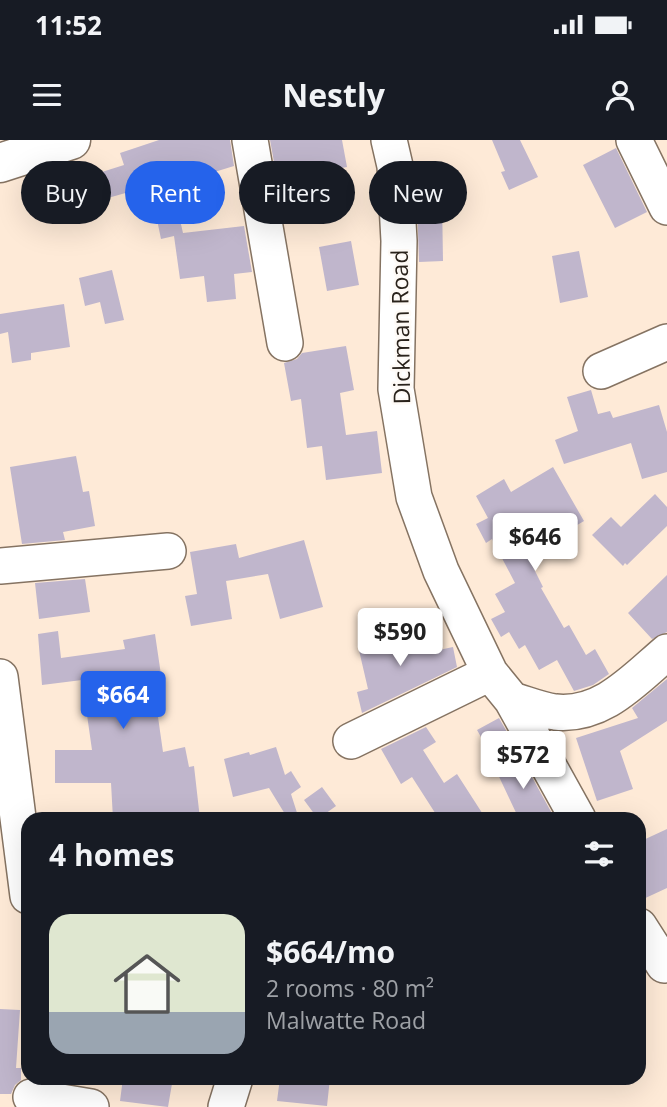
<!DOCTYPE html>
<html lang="en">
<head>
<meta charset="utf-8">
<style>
	body { margin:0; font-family:"Open Sans",sans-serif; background:#242831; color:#f1f3f6; height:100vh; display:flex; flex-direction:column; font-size:26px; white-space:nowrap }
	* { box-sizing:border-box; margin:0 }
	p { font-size:23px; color:#9ea1a6 }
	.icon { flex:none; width:38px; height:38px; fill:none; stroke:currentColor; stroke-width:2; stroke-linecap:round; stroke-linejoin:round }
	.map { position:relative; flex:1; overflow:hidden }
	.drawer { position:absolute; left:21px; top:672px; width:625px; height:273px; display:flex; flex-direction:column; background:#171b24; border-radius:21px; box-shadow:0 7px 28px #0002 }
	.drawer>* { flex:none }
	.top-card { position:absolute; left:21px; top:21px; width:626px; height:63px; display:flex; gap:14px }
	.price { position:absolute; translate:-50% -60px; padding:0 16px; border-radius:7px; background:#fff; color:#222; font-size:23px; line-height:46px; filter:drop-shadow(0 2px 4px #0008) }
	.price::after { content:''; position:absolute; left:50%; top:42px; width:21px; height:16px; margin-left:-10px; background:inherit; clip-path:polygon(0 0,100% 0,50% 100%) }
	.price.on { background:#2563eb; color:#fff }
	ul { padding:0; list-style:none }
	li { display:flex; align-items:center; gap:21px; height:175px; padding:0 28px }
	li+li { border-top:2px solid #363941 }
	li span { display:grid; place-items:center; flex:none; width:196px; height:140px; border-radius:21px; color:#555 }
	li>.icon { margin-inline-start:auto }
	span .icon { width:84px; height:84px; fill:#fffc; stroke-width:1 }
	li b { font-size:30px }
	h2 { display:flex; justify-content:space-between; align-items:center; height:84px; padding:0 28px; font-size:30px }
	.chip { padding:0 24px; border-radius:32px; background:#171b24; box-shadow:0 7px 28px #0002; font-size:24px; line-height:63px }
	.chip.on { background:#2563eb; color:#fff }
	.status { display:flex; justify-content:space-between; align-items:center; height:49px; padding:0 35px; background:#171b24; direction:ltr }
	.status svg { height:19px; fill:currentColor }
	header { display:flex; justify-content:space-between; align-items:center; height:91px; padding:0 28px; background:#171b24; font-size:32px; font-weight:700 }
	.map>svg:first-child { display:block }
	.building { fill:#c0b6cc }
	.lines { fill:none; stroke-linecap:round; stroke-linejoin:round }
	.minor-casing { stroke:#857362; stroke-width:38 }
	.major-casing { stroke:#857362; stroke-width:41 }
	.minor { stroke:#fff; stroke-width:35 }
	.major { stroke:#fff; stroke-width:38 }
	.labels { text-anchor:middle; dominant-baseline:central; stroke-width:5; stroke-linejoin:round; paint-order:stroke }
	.street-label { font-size:23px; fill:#29221b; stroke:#fefaf6 }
</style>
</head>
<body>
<div class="status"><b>11:52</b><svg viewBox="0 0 49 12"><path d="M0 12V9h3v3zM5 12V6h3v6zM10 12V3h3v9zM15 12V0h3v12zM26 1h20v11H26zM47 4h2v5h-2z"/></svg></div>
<header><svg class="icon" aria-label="menu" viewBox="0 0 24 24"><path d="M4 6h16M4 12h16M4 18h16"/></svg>Nestly<svg class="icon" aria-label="person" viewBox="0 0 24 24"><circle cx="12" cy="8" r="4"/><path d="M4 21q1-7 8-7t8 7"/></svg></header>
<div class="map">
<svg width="667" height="967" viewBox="0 0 667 967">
	<rect width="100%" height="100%" fill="#feead7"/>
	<path class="building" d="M 159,0 L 230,0 L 234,26 L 172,45 L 183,93 L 244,86 L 252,132 L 234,134 L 236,159 L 207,162 L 204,136 L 180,139 L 174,96 L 161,99 L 150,46 L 94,62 L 86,37 L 124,25 L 120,13 Z
		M 270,0 L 342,0 L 347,27 L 336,29 L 341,63 L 283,72 Z
		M 492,0 L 520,0 L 538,37 L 509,50 L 501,32 L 505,31 Z
		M 616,8 L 647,72 L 615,88 L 583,25 Z
		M 442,59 L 443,121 L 419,122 L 417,60 Z
		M 351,101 L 359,145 L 327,151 L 319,107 Z
		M 579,111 L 588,157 L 560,163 L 552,116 Z
		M 112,130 L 124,180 L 105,184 L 100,162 L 85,166 L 79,138 Z
		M 64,164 L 70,207 L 31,213 L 31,220 L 12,223 L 8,192 L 0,194 L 0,174 Z
		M 346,206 L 354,250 L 340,253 L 346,295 L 377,291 L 382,333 L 326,340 L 322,306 L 307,308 L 301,259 L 291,261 L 284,223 L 297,219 L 302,213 Z
		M 591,250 L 598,274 L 610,271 L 613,278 L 659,265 L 667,292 L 667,332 L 642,339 L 631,303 L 564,324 L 555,300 L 578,291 L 567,257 Z
		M 76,316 L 83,352 L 89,351 L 95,386 L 63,392 L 65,400 L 22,404 L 10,327 Z
		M 553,327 L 584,381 L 527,415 L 543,447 L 541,448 L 564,488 L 569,485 L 586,515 L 595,509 L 609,534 L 593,545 L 574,551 L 557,520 L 539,530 L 525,505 L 519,509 L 509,492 L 501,497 L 491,479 L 505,472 L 495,454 L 515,443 L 492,399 L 486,403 L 476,384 L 488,378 L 476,356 L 504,339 L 511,352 Z
		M 655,354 L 667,367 L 667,386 L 627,425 L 625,423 L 623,426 L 592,395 L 611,377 L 621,387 Z
		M 304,400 L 323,467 L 280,479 L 268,434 L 226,441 L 232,479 L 191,486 L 185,456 L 197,454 L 190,412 L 236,404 L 239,418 Z
		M 667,435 L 667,492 L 652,499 L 628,473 Z
		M 85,439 L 90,472 L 39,479 L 35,443 Z
		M 58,491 L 61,518 L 125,509 L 123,500 L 155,494 L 165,562 L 156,563 L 163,612 L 185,607 L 189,627 L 194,626 L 200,679 L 113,679 L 111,643 L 55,643 L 55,610 L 92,610 L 82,540 L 42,545 L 38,494 Z
		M 420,492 L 425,513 L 453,507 L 457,527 L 362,573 L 357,552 L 368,549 L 358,506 Z
		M 667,539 L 667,581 L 620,611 L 633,649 L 597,661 L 576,598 L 638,578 L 632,568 Z
		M 499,578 L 511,599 L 489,611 L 477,590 Z
		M 426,587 L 436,602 L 423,610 L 444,643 L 457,634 L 486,679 L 439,679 L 412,637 L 401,644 L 381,609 Z
		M 276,607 L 285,635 L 291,631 L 301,647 L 291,654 L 299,679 L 288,679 L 269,648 L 233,657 L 224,619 L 249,612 L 250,615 Z
		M 521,617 L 555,679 L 519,679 L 494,626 Z
		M 322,647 L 336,666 L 318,679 L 304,660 Z
		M 667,689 L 667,748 L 639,761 L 639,702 Z
		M 0,869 L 20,870 L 16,928 L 21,928 L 21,940 L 15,945 L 11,954 L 0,954 Z
		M 123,938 L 173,938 L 168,967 L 120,961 Z
		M 280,938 L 330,938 L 327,966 L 277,961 Z"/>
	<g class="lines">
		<defs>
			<path id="minor" d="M 250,0 L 285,203
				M 389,0 L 395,26 L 399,101 L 396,249 L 414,357 L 441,431 L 490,533 L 512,560 L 578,679
				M 634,0 L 667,67
				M 601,231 L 667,202
				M 0,426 L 168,411
				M 0,537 L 28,756
				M 512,560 C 526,564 540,570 555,572 C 602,577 634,540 667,512
				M 351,601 L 490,533
				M 639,786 L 664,825
				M 31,957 L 91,967
				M 226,967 L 235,938"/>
			<path id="major" d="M 0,23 L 71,0"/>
		</defs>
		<use href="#minor" class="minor-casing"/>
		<use href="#major" class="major-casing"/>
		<use href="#minor" class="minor"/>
		<use href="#major" class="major"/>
	</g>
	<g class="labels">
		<g class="street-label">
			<text transform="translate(400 187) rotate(-91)">Dickman Road</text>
		</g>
	</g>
</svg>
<b class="price" style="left:535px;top:433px">$646</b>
<b class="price" style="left:400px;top:528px">$590</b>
<b class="price on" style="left:123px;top:591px">$664</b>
<b class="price" style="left:523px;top:651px">$572</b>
<div class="top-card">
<a class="chip">Buy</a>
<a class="chip on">Rent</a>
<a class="chip">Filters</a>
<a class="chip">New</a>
</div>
<section class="drawer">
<h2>4 homes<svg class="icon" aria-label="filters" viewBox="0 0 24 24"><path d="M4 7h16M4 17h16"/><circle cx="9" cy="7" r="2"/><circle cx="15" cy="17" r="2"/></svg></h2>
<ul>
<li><span style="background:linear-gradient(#dfe7d0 70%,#9aa5b1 0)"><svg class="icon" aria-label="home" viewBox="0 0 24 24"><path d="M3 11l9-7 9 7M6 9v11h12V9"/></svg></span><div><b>$664/mo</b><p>2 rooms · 80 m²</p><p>Malwatte Road</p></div></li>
</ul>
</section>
</div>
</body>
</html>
